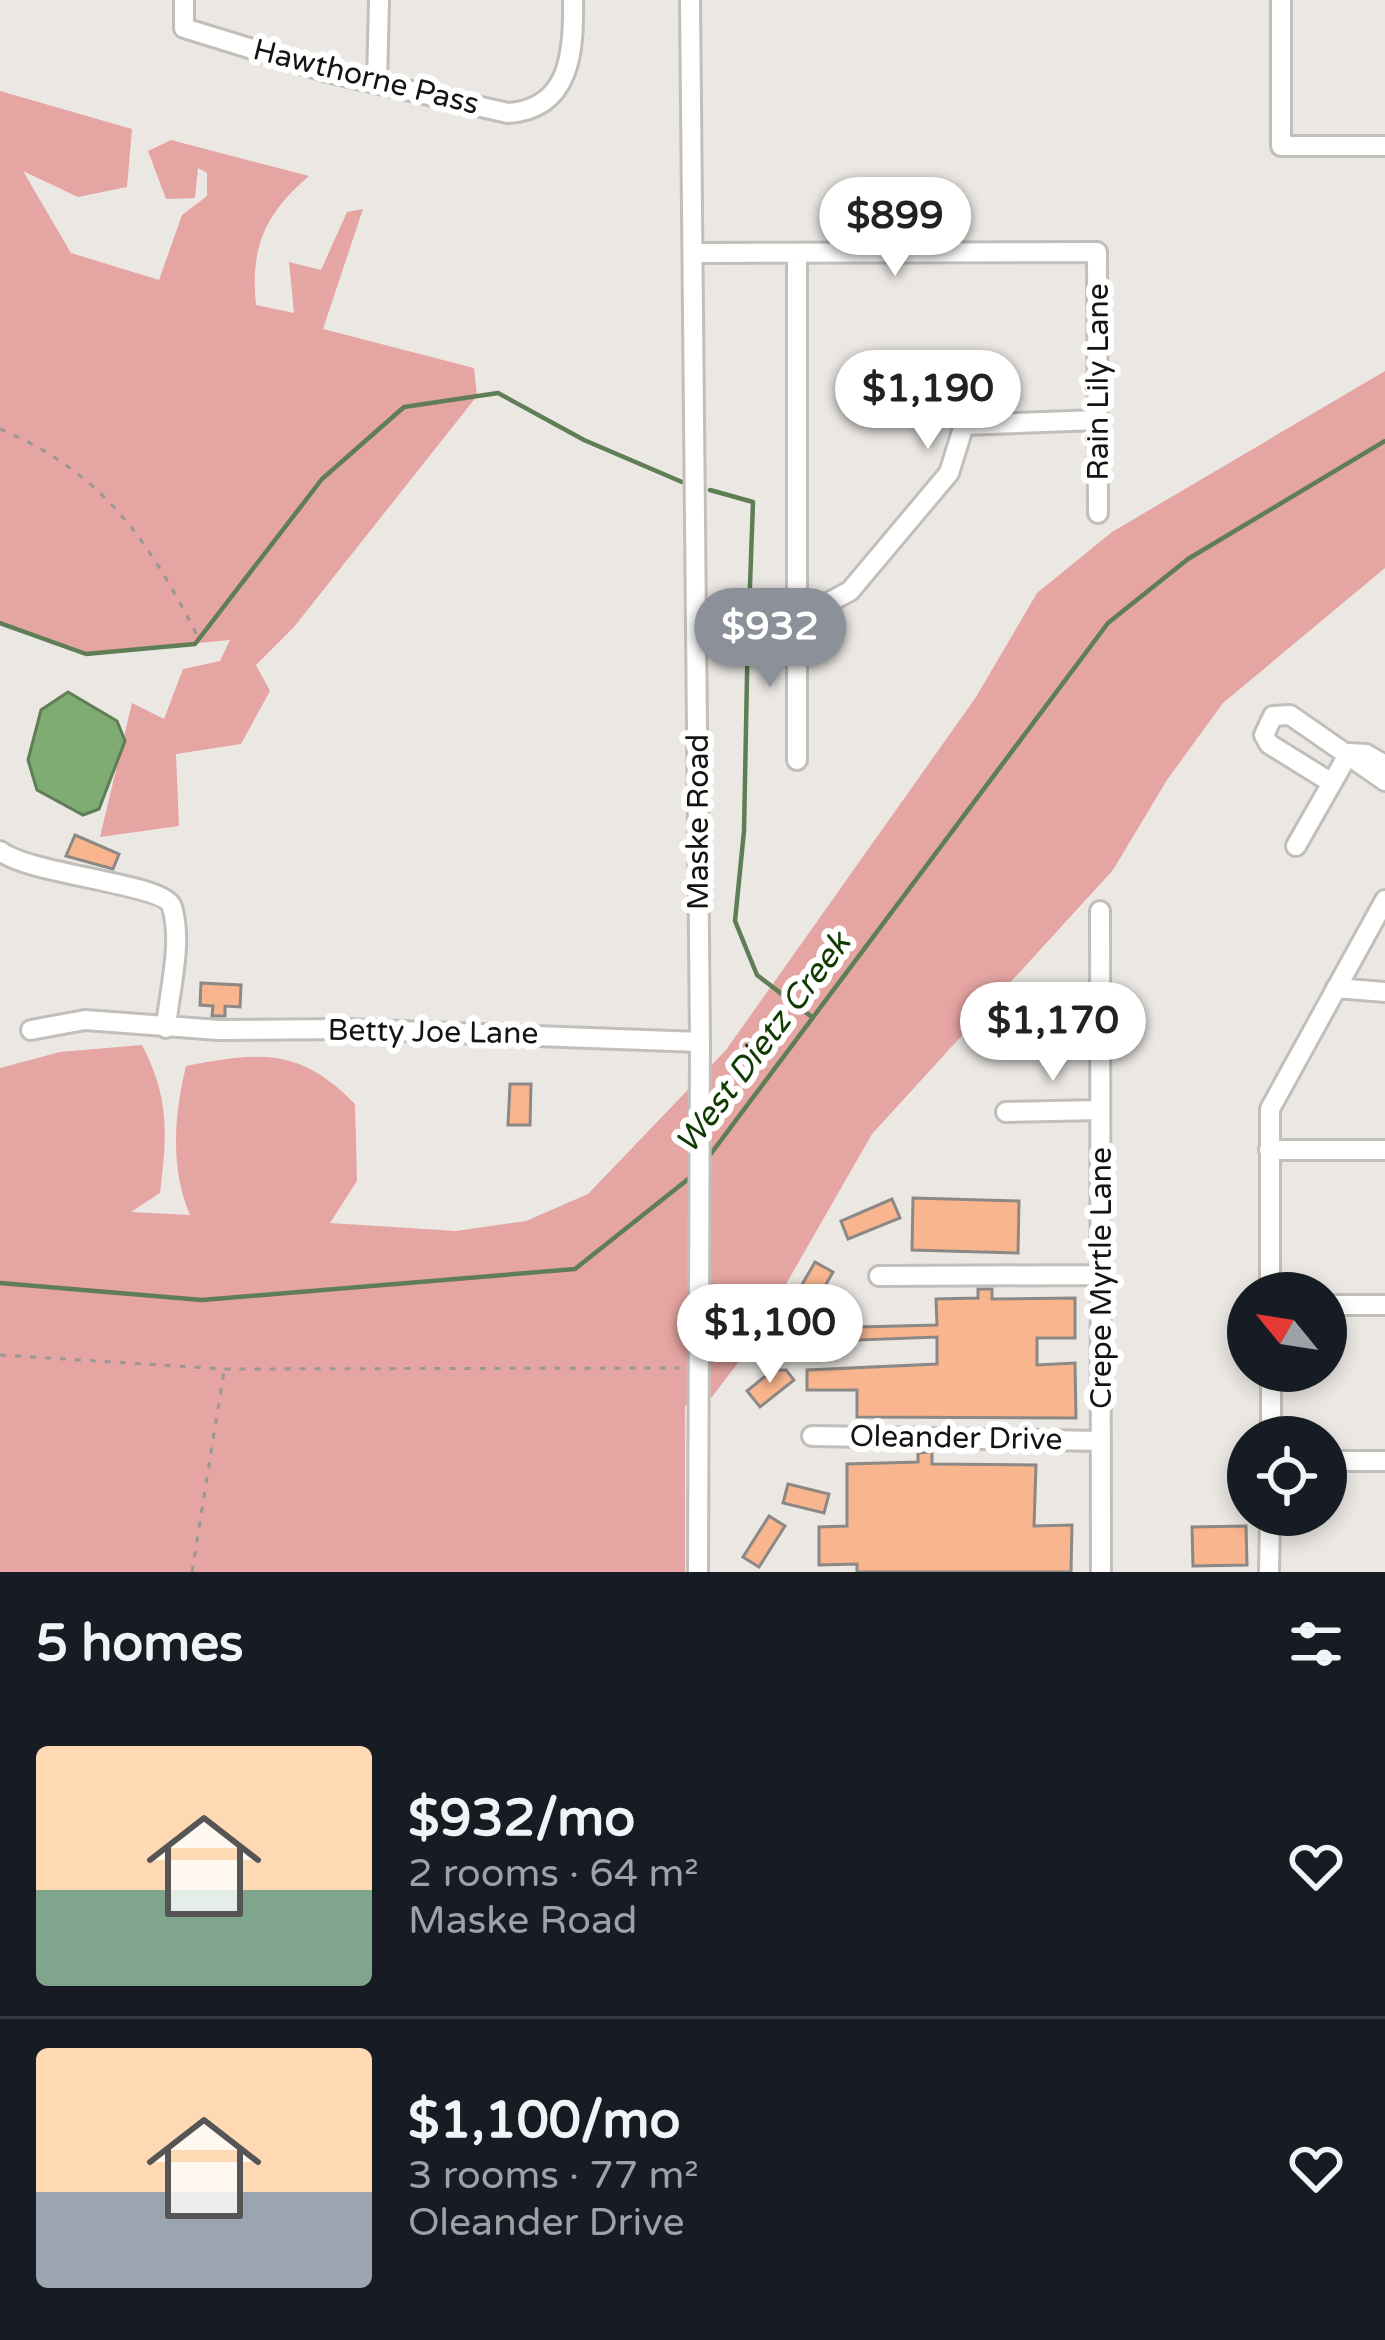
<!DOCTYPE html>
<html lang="en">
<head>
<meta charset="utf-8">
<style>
	body { margin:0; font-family:"Varela Round",sans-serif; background:#242831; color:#f1f3f6; height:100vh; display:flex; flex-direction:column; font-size:45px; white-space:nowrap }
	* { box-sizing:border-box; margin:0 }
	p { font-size:39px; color:#9ea1a6 }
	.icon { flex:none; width:66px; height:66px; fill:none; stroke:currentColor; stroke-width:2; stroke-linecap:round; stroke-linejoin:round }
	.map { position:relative; height:1572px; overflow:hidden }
	.side { display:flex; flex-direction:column; background:#171b24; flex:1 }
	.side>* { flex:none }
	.needle { width:78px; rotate:300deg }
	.tools { position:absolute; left:1227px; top:1272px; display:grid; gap:24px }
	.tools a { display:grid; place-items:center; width:120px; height:120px; border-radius:50%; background:#171b24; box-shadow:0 6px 18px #0003; font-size:60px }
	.price { position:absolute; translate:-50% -102px; padding:0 27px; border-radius:42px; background:#fff; color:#222; font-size:39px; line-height:78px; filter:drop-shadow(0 3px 6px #0008) }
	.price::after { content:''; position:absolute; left:50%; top:72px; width:36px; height:27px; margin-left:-18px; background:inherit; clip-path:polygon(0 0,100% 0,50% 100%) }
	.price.current { background:#8c9099; color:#fff }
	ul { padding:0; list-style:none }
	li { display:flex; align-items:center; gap:36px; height:300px; padding:0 36px }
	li+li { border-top:3px solid #363941 }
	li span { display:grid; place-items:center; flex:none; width:336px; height:240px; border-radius:12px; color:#555 }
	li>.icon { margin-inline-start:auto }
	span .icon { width:144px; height:144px; fill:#fffc; stroke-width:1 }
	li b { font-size:51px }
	h2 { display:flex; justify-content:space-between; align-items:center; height:144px; padding:0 36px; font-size:51px }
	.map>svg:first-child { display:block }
	.green { fill:#e5a5a2 }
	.water { fill:#7fac72; stroke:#5f7e56; stroke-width:3 }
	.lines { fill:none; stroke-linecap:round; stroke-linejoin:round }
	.stream { stroke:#5f7e56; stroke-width:4.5 }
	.building { fill:#f9b58e; stroke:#8c8885; stroke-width:3 }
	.minor-casing { stroke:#c2bfbb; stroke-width:24 }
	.path { stroke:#9a9895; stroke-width:3; stroke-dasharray:6 9; stroke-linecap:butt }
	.minor { stroke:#fff; stroke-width:18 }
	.labels { text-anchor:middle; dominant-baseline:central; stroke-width:12; stroke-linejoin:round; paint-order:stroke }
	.street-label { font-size:30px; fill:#151413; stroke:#fff }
	.water-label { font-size:33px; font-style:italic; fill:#0f3b00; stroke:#fff }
</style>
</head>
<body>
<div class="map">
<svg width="1385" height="1572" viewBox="0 0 1385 1572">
	<rect width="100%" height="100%" fill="#ebe8e4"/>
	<path class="green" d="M 0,91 L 132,129 L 127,187 L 78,197 L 23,171 L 71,253 L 159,280 L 182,215 L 207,196 L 207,173 L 198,168 L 195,198 L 166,199 L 148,151 L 171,140 L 309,176 C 265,214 250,247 256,305 L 294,313 L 289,262 L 321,270 L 347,212 L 363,209 L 323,329 L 474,368 L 477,396 L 294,627 L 256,665 L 270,691 L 241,744 L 176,754 L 179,826 L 100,837 L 132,703 L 164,719 L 183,669 L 220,661 L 230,640 L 86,654 L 0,623 Z
		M 1385,371 L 1385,568 L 1223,703 L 1167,780 L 1113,870 L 872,1134 L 750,1347 L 712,1397 L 685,1406 L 685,1572 L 0,1572 L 0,1068 L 60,1052 L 142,1045 C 170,1099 167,1134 160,1193 L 131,1212 L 190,1215 C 170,1168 174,1116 186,1066 C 260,1052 299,1047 355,1104 L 357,1181 L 330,1223 L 456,1231 L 526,1221 L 588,1194 L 726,1050 L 976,697 L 1037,593 L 1112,532 Z"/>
	<path class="water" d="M 68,692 L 117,721 L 125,741 L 99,809 L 83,815 L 37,790 L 28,760 L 41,710 Z"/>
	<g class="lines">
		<path class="stream" d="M 710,490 L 753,502 L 749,613
			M 0,623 L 86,654 L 195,644 L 322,479 L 404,407 L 498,393 L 584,440 L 682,482
			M 748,625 L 744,831 L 735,921 L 757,975 L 812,1017
			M 707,1159 L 1108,623 L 1188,559 L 1385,441
			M 0,1283 L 202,1300 L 575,1269 L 692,1176"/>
	</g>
	<path class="building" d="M 75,835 L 119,854 L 113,869 L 66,856 Z
		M 201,983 L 241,985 L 240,1007 L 225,1006 L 225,1016 L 212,1016 L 213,1006 L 200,1005 Z
		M 510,1084 L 531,1084 L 530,1125 L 508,1125 Z
		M 913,1198 L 1019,1201 L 1018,1253 L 912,1250 Z
		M 892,1199 L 900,1218 L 848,1239 L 841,1221 Z
		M 815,1262 L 833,1272 L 814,1305 L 796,1295 Z
		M 978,1289 L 992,1289 L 992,1299 L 1075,1298 L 1075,1338 L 1037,1338 L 1037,1365 L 1075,1363 L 1076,1418 L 857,1417 L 857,1390 L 807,1390 L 807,1370 L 937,1364 L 937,1337 L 859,1340 L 859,1327 L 937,1325 L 936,1299 L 978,1298 Z
		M 773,1370 L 786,1370 L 794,1380 L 760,1407 L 747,1391 Z
		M 932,1452 L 932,1464 L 1036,1465 L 1034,1526 L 1072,1525 L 1071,1572 L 857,1572 L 857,1564 L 819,1565 L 819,1527 L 847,1526 L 847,1464 L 918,1462 L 918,1453 Z
		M 788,1484 L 829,1494 L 824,1513 L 783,1503 Z
		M 769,1516 L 785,1526 L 759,1567 L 743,1557 Z
		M 1246,1526 L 1247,1565 L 1193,1566 L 1192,1527 Z"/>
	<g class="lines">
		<defs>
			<path id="minor" d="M 184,0 L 184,28 L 327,72 L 508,113 C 571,109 574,50 573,0
				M 690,0 L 700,1042 L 698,1572
				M 1281,0 L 1281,146 L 1385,146
				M 377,83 L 379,0
				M 694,253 L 1097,252 L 1098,513
				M 797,253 L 797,760
				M 697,618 L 798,619 L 850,591 L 949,473 L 964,425 L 1098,420
				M 1349,753 L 1366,754 L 1385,765
				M 1332,783 L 1269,744 L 1264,735 L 1273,716 L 1290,715 L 1385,781
				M 1296,846 L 1349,753
				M 0,851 C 33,876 165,883 172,907 C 183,943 169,991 166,1028
				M 1100,911 L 1101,1572
				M 1336,988 L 1385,992
				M 31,1030 L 85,1020 L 219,1030 L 345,1029 L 700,1042
				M 1006,1112 L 1100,1110
				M 1269,1150 L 1385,1150
				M 879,1276 L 1101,1275
				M 1270,1293 L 1270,1109 L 1385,900
				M 1326,1305 L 1385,1305
				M 1271,1371 L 1271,1437
				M 812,1436 L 1101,1441
				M 1326,1461 L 1385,1461
				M 1269,1572 L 1270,1515"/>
		</defs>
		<use href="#minor" class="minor-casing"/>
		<path class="path" d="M 0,429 C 105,473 150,543 199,639
			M 0,1355 L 224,1369 L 679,1368
			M 192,1572 L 224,1371"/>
		<use href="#minor" class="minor"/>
	</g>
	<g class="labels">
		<g class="street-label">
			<text transform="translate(366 77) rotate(14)">Hawthorne Pass</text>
			<text transform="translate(1098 382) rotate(-90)">Rain Lily Lane</text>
			<text transform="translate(698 822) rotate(-90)">Maske Road</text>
			<text transform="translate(433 1032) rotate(1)">Betty Joe Lane</text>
			<text transform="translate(1101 1278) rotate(-90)">Crepe Myrtle Lane</text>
			<text transform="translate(956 1438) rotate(1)">Oleander Drive</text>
		</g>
		<g class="water-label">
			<text transform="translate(763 1043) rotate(-53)">West Dietz Creek</text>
		</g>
	</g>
</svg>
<div class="tools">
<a><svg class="needle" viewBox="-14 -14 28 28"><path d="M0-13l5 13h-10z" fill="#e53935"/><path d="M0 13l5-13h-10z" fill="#9ea1a6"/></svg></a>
<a><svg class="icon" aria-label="locate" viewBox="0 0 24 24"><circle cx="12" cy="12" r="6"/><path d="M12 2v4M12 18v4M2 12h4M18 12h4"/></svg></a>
</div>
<b class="price" style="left:895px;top:279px">$899</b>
<b class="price" style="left:928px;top:452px">$1,190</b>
<b class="price current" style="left:770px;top:690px">$932</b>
<b class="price" style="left:1053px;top:1084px">$1,170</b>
<b class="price" style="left:770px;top:1386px">$1,100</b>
</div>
<section class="side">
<h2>5 homes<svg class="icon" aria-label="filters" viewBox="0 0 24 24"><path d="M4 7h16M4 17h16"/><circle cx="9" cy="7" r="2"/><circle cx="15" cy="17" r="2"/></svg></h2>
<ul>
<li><span style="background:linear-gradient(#ffd9b3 60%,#7fa58c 0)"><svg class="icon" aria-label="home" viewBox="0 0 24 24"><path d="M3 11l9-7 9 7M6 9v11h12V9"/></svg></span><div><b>$932/mo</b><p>2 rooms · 64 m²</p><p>Maske Road</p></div><svg class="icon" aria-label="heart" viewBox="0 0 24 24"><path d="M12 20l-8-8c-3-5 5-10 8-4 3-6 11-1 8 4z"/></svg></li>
<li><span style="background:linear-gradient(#ffd9b3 60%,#9aa5b1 0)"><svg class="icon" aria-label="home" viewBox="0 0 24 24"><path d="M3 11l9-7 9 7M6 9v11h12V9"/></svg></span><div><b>$1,100/mo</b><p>3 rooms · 77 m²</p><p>Oleander Drive</p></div><svg class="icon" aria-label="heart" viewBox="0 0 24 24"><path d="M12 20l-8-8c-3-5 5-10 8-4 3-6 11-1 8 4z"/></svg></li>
</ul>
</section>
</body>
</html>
